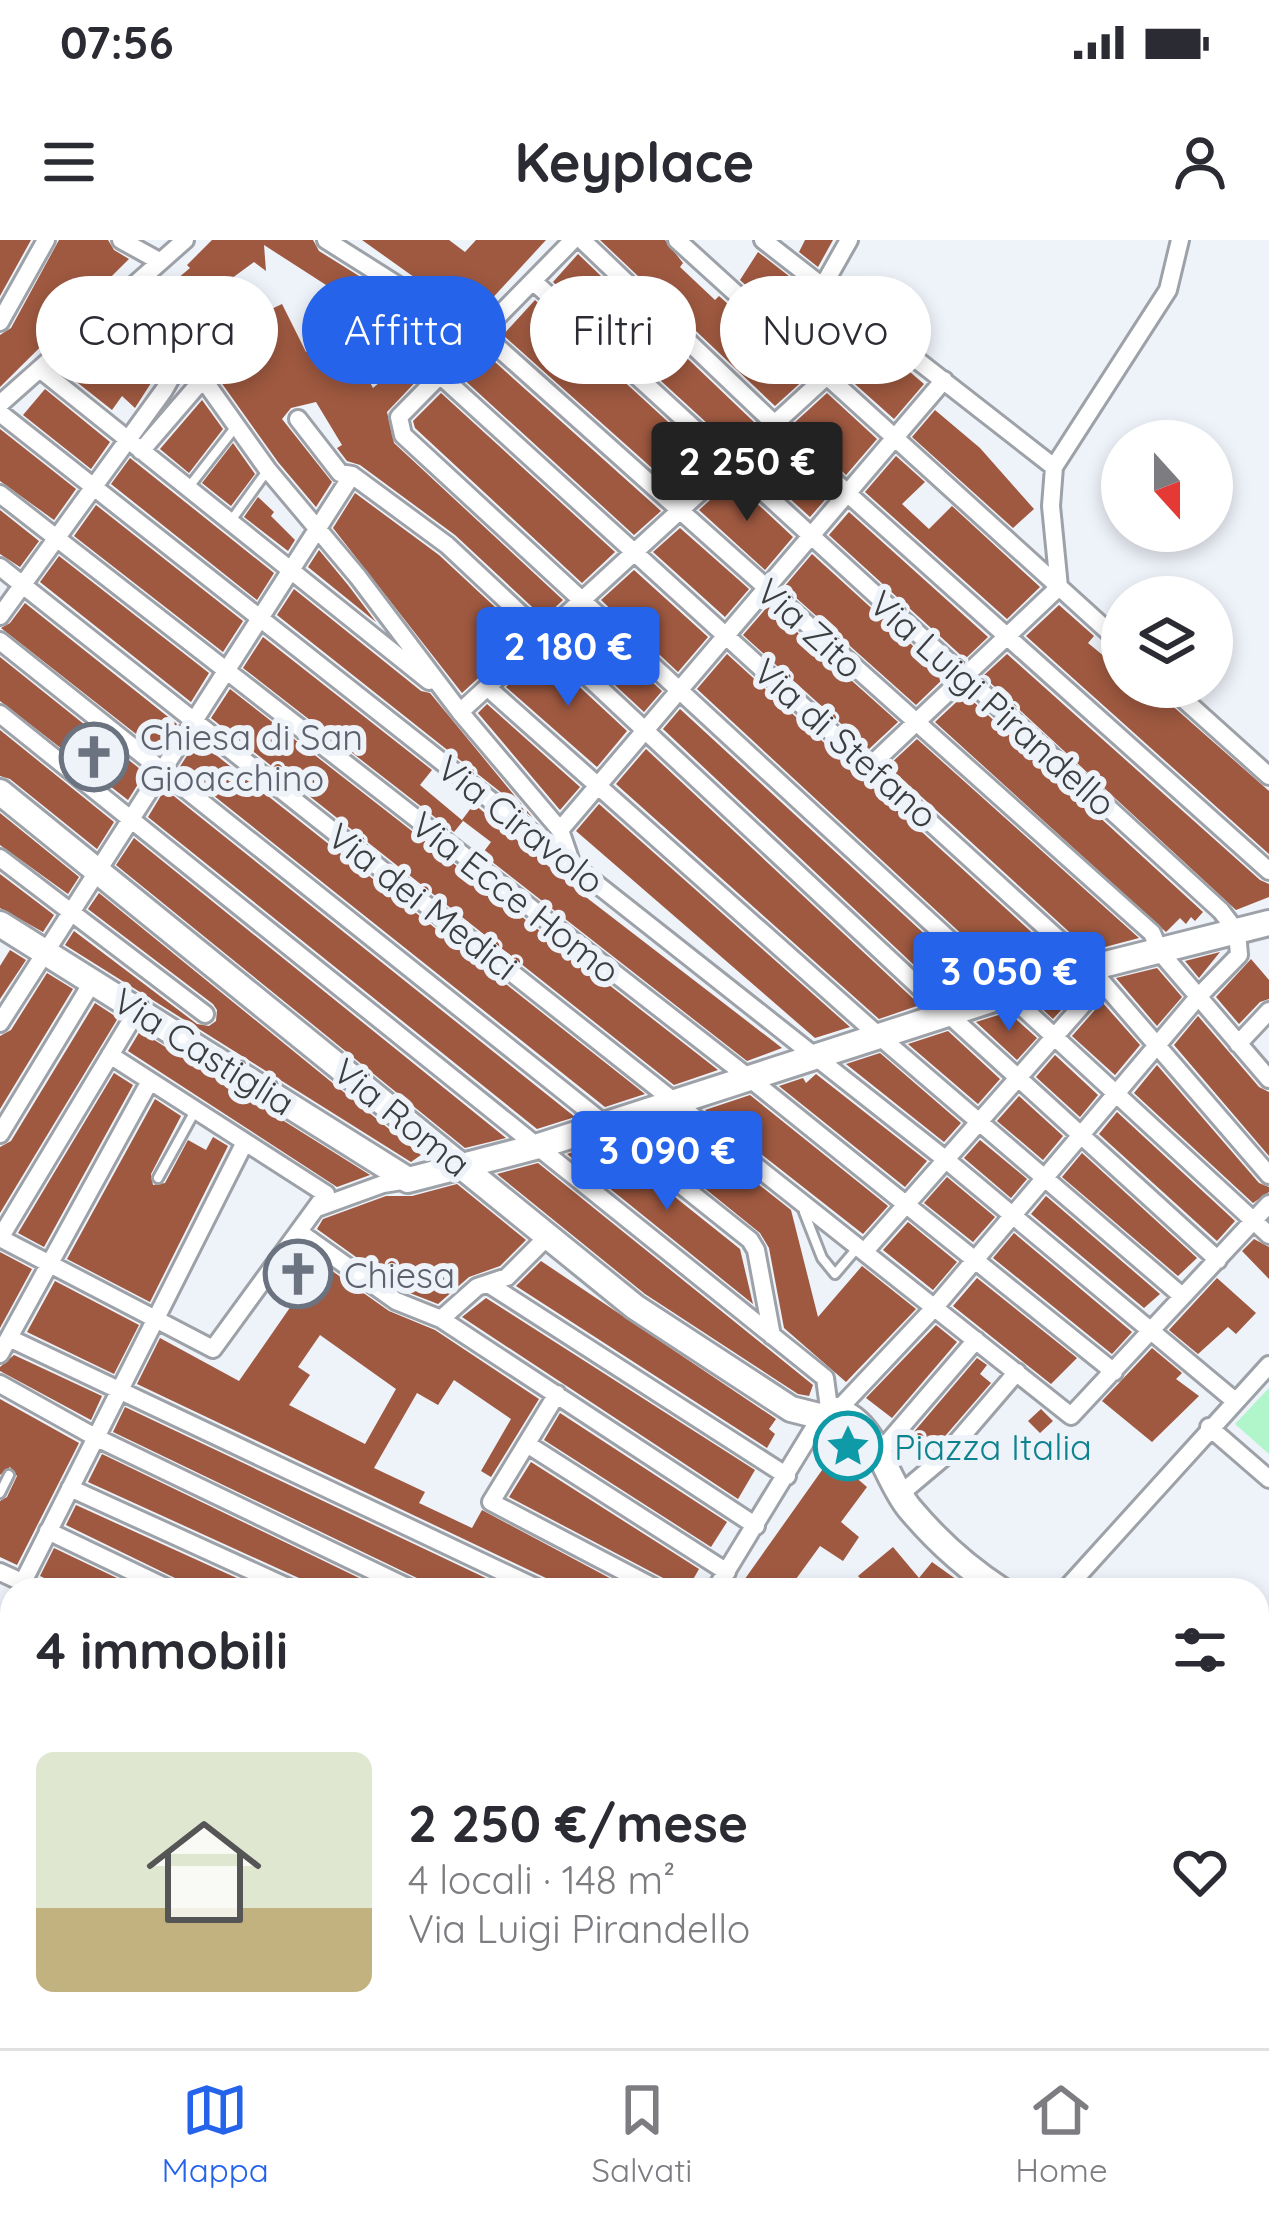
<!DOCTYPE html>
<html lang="it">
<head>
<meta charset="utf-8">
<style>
	body { margin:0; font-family:Quicksand,sans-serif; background:#f2f2f3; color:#2b2b33; height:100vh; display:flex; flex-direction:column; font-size:45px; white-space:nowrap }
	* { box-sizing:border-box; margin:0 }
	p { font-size:39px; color:#7c7c81 }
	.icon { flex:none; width:66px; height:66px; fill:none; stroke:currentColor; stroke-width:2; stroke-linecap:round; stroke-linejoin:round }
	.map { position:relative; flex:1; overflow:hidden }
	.details { position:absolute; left:0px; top:1338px; width:1269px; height:471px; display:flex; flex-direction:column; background:#fff; border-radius:36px 36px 0 0; box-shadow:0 6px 18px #0003 }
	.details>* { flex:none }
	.top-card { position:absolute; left:36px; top:36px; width:1197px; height:108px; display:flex; gap:24px }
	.needle { width:78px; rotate:159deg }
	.controls { position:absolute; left:1101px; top:180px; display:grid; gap:24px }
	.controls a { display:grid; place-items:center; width:132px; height:132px; border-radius:50%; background:#fff; box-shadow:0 6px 18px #0003; font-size:60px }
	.price { position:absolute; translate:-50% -102px; padding:0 27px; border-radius:12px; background:#2563eb; color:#fff; font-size:39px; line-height:78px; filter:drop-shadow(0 3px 6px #0008) }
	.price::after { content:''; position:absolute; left:50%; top:72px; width:36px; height:27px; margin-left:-18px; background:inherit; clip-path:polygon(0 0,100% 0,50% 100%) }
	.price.current { background:#222; color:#fff }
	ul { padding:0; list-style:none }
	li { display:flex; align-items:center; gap:36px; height:300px; padding:0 36px }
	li+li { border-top:3px solid #e1e1e2 }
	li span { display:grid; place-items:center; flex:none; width:336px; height:240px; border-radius:18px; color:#555 }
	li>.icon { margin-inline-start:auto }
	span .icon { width:144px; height:144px; fill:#fffc; stroke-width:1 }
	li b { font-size:51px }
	h2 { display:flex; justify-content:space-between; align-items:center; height:144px; padding:0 36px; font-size:51px }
	.chip { padding:0 42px; border-radius:54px; background:#fff; box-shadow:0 6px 18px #0003; font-size:42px; line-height:108px }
	.chip.current { background:#2563eb; color:#fff }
	.status { display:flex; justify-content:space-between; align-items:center; height:84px; padding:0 60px; background:#fff; direction:ltr }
	.status svg { height:33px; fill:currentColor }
	header { display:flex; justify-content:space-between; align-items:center; height:156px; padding:0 36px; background:#fff; font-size:54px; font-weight:800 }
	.tab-bar { display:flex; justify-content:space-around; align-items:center; height:168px; border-top:3px solid #e1e1e2; background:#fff; font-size:33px; color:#7c7c81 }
	.tab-bar a { display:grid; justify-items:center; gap:6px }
	.tab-bar .current { color:#2563eb }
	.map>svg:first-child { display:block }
	.green { fill:#b1f6ca }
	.building { fill:#9f5940; fill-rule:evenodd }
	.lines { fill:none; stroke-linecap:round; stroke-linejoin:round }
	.lane-casing { stroke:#9da1a8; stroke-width:14 }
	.street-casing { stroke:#9da1a8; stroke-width:22 }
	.secondary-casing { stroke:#9da1a8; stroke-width:30 }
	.lane { stroke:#fff; stroke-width:8 }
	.street { stroke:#fff; stroke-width:16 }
	.secondary { stroke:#fff; stroke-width:24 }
	.labels { text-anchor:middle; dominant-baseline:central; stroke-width:12; stroke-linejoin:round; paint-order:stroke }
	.street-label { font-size:36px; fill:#3b3d3f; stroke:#eef2f9 }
	.worship-label { font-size:36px; fill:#5b616d; stroke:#eef2f9; text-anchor:start }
	.culture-label { font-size:36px; fill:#0d838f; stroke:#eef2f9; text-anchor:start }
</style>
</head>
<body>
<div class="status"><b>07:56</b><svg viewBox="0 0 49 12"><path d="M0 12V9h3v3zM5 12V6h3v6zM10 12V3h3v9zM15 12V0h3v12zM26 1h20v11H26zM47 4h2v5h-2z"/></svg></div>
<header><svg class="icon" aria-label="menu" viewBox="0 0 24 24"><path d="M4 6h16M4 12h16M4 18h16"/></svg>Keyplace<svg class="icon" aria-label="person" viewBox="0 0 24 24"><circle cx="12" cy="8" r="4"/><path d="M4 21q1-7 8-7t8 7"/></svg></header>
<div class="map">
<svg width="1269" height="1808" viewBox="0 0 1269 1808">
	<rect width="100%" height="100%" fill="#eef2f9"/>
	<path class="green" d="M 1269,1148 L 1269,1214 L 1235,1184 Z"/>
	<path class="building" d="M 0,0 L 31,0 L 0,56 Z
		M 59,0 L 108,0 L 114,10 L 129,19 L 0,147 L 0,95 L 11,88 Z
		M 212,0 L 313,0 L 319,11 L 420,74 L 413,84 L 406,79 L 399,92 L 264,5 L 266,31 L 254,22 L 220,47 L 250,79 L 282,64 L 306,112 L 333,96 L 343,113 L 352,109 L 373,148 L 408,118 L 423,134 L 387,172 L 394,203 L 563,360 L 544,378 L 455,295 L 360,225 L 347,221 L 337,208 L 342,205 L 316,162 L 291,168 L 282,179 L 332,242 L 316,267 L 278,222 L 218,138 L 199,104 L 195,105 L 148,55 L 161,43 L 165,49 L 190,28 L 187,25 Z
		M 362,0 L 449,0 L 465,12 L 476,0 L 546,0 L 476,76 L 456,67 Z
		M 600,0 L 665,0 L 683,23 L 680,27 L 715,60 L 719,56 L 738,73 L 727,84 L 754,110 L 766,98 L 779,110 L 770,119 L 790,138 L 800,129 L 808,136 L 775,166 Z
		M 805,0 L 833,0 L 818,27 L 799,12 Z
		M 758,12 L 858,90 L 827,119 L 740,40 Z
		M 578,14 L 756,184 L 732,206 L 553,42 Z
		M 535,60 L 713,223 L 680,253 L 503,95 Z
		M 153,97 L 169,115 L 135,168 L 122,156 L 112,170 L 64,132 L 88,109 L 120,136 Z
		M 485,113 L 661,271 L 634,295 L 460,136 Z
		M 889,114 L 924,144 L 894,179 L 846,136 L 864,119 L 876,128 Z
		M 45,149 L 110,202 L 91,229 L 23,175 Z
		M 441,153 L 615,312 L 582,343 L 415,188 L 413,181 Z
		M 827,153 L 877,199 L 846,235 L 793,184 Z
		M 202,160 L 223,189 L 189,233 L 160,209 Z
		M 935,170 L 980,208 L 1034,269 L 1013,288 L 912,197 Z
		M 0,189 L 76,249 L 54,280 L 0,241 Z
		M 774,201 L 830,254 L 810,277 L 751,223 Z
		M 233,203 L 255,234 L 231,266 L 202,243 Z
		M 896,216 L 925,242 L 902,264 L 929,289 L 952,266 L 1040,347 L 1007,379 L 865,252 Z
		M 130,218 L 274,333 L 257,360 L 111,244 Z
		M 732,240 L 793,297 L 765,330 L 699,270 Z
		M 355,253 L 439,315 L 525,395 L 462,453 L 333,288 Z
		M 258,257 L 274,272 L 271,276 L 295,300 L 288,311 L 244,277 Z
		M 96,265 L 243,381 L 223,412 L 74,296 Z
		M 0,270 L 39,301 L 20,327 L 0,314 Z
		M 849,272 L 988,397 L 965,419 L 829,295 Z
		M 680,288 L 749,349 L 725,377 L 653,312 Z
		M 319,310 L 348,345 L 376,382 L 308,327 Z
		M 812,314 L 946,436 L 916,465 L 784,347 Z
		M 59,316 L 209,433 L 191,462 L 40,342 Z
		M 634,330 L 708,397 L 678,432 L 601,360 Z
		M 294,349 L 421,451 L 430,453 L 532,577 L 277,375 Z
		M 25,363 L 177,484 L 159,512 L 1,388 L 10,383 Z
		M 1059,365 L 1094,396 L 1088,403 L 1122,431 L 1122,447 L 1151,447 L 1269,551 L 1269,614 L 1026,396 Z
		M 768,366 L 898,482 L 869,509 L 743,395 Z
		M 582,378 L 662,451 L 644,472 L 562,396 Z
		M 263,397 L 432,530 L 420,545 L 463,581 L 454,592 L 243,428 Z
		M 543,413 L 627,491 L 597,527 L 506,447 Z
		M 727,414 L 1062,720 L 1008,737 L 697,449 Z
		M 1007,414 L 1260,640 L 1269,644 L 1269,657 L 1236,670 L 983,436 Z
		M 0,417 L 145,533 L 128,560 L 0,461 Z
		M 230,449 L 718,830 L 674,845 L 211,478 Z
		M 965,454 L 1203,672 L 1195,681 L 1191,677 L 1186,684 L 1180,678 L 1166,692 L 935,482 Z
		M 487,464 L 580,547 L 560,570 L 478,473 Z
		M 680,469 L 981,746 L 948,757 L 663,489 Z
		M 0,490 L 114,582 L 97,609 L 10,539 L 0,536 Z
		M 917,499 L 1139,698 L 1090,711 L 888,526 Z
		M 197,500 L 645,854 L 605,867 L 179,528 Z
		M 646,509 L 920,765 L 879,779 L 616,544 Z
		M 165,549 L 575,877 L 537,889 L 148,577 Z
		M 474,564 L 578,651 L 782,808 L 747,821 L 482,614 L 491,602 L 462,580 Z
		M 599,564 L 850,787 L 815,798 L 576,591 Z
		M 0,573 L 79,637 L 68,654 L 0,605 Z
		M 134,598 L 506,898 L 465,908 L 116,625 Z
		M 0,634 L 54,675 L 43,692 L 0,668 Z
		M 99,653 L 421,915 L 411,922 L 65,705 L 74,691 L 197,784 L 209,786 L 216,781 L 217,770 L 213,764 L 88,669 Z
		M 10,710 L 26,720 L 0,759 L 0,726 Z
		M 1220,712 L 1199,738 L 1185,721 Z
		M 1251,719 L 1269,740 L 1269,759 L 1260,762 L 1239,784 L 1216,757 Z
		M 1157,728 L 1182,757 L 1157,786 L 1116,738 Z
		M 47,733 L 73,749 L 0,869 L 0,796 L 11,790 Z
		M 1069,752 L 1074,756 L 1053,779 L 1036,763 Z
		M 1102,762 L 1140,805 L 1115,835 L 1072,796 Z
		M 95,763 L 118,778 L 0,973 L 0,907 L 11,901 Z
		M 1008,772 L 1037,798 L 1017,820 L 976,782 Z
		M 1198,776 L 1259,847 L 1269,852 L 1269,916 L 1174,805 Z
		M 140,791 L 370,935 L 337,947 L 128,811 Z
		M 948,791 L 1000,839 L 978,864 L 908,804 Z
		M 880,813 L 961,883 L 944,902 L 846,824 Z
		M 1055,815 L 1098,855 L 1080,877 L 1036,837 Z
		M 1157,825 L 1259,943 L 1269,947 L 1269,952 L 1253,963 L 1134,853 Z
		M 114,833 L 133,845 L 44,1007 L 18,993 Z
		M 816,834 L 927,921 L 905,947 L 779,846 L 803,838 L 806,843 Z
		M 750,855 L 888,966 L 863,994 L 705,870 Z
		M 1019,856 L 1063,896 L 1043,920 L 997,881 Z
		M 155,859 L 181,876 L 151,934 L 153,945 L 165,943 L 188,900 L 206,910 L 213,897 L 228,906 L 150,1062 L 67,1019 Z
		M 1117,872 L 1235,981 L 1217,1001 L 1099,894 Z
		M 676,879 L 791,970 L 818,1077 L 862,1026 L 916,1069 L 846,1142 L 784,1088 L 769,1008 L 760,993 L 635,892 Z
		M 980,900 L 1027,939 L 1011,958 L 964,918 Z
		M 606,902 L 740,1009 L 753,1064 L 567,914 Z
		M 1082,913 L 1197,1018 L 1178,1036 L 1062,937 Z
		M 538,923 L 813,1145 L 809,1156 L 798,1154 L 645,1054 L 497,934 Z
		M 947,937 L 995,977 L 973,1002 L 924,963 Z
		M 457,944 L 526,1000 L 500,1026 L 469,1037 L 438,1064 L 402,1050 L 317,989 L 323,979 L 386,956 L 412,956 Z
		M 1046,956 L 1160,1054 L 1144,1068 L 1031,974 Z
		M 908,982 L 957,1022 L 933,1050 L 883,1010 Z
		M 1014,993 L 1132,1092 L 1112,1114 L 993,1018 Z
		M 1254,999 L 1269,1007 L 1269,1039 L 1242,1011 Z
		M 301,1009 L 389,1071 L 435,1090 L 539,1159 L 491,1237 L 481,1231 L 511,1179 L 454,1140 L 438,1165 L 417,1153 L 374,1228 L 425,1252 L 419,1263 L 472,1288 L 482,1270 L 632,1350 L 554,1350 L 546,1338 L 137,1144 L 160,1098 L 239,1141 L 298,1056 L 278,1042 ZM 320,1095 L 396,1149 L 365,1204 L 289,1165 L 310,1135 L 298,1127 Z
		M 0,1012 L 32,1029 L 0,1088 Z
		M 541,1021 L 776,1179 L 769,1189 L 775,1194 L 767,1208 L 516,1046 Z
		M 977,1038 L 1077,1118 L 1051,1144 L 953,1066 Z
		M 1217,1038 L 1256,1073 L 1236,1094 L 1228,1087 L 1198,1114 L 1169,1090 Z
		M 55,1041 L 139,1085 L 114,1134 L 27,1092 Z
		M 486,1058 L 755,1230 L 738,1259 L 462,1077 Z
		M 936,1085 L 957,1102 L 892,1178 L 866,1158 Z
		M 1152,1108 L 1182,1133 L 1176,1139 L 1199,1156 L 1152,1202 L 1102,1161 Z
		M 14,1115 L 102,1156 L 91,1180 L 0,1131 L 0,1127 Z
		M 977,1118 L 987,1125 L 980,1134 L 991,1143 L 933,1210 L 913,1193 Z
		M 0,1159 L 79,1203 L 17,1325 L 0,1317 L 0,1261 L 7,1257 L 17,1236 L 10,1227 L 0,1235 Z
		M 125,1167 L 511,1350 L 426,1350 L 419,1339 L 113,1192 Z
		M 1041,1169 L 1053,1181 L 1040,1193 L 1028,1181 Z
		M 560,1173 L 727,1282 L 711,1307 L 544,1200 Z
		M 837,1209 L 853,1221 L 846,1229 L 867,1247 L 841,1282 L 859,1297 L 843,1321 L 820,1306 L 788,1350 L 737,1350 Z
		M 102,1214 L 384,1350 L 307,1350 L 299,1338 L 88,1242 Z
		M 531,1222 L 699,1329 L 687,1350 L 672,1350 L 665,1339 L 509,1257 Z
		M 76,1265 L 263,1350 L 184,1350 L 177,1339 L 66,1285 Z
		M 893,1307 L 919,1338 L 932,1322 L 971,1350 L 870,1350 L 858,1336 Z
		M 54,1308 L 142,1350 L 69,1350 L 40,1336 Z"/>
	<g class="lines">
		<defs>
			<path id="lane" d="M 188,248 L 234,189
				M 230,282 L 267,231
				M 158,938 L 195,871
				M 804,972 L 822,1018 L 835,1034 L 858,1007
				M 0,1253 L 9,1235"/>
			<path id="street" d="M 121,0 L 159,21
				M 326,0 L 451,79 L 483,94 L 1152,693 L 1160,712 L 1269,839
				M 573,0 L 399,177 L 403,195 L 1269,995
				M 582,0 L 847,253 L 1269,631
				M 677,0 L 1122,404
				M 763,0 L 1054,227
				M 533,41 L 1221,671 L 1237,692 L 1239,715 L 1198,757 L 935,1067 L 834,1174
				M 823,46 L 849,0
				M 0,82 L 46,0
				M 41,130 L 429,441
				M 441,136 L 1090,728 L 1269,935
				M 0,164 L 185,0
				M 0,173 L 945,919 L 1235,1161
				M 298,179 L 340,233 L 352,235 L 447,305 L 948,774 L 1218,1020
				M 141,211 L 203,139 L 268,230 L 358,337 L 460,472 L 560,590 L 570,619
				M 0,254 L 749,838 L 1114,1132
				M 0,327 L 1071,1176 L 1269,964
				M 0,376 L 164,150 L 185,113 L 127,51
				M 0,401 L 750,1000 L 756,1010 L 772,1096
				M 487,447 L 879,796 L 1182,1056
				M 1170,447 L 1269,536
				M 460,472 L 878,89
				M 0,474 L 825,1138 L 829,1168
				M 871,525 L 1059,347 L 1051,266 L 1054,227 L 1168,50 L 1180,0
				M 560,590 L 944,140
				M 0,618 L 205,774
				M 0,783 L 352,235
				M 1238,804 L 1269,771
				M 0,894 L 93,741
				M 317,968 L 383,944 L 408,940
				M 299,992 L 396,1061 L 441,1079 L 756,1286
				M 0,998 L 213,1109 L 326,954 L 110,815
				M 0,998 L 138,769
				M 865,1011 L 1101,744
				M 490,1045 L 787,1236
				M 441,1079 L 477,1047 L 507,1037 L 548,996
				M 9,1098 L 541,1350
				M 0,1114 L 150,841
				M 0,1144 L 95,1197 L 413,1350
				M 557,1154 L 491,1262 L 659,1350
				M 1209,1187 L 1269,1239
				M 527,1204 L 727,1332
				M 877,1215 L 976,1100
				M 70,1248 L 294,1350
				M 899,1255 L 943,1218 L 1017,1132
				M 48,1291 L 171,1350
				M 0,1332 L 39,1350
				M 23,1342 L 245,902
				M 715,1350 L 820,1178
				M 1065,1350 L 1269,1125
				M 0,1410 L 12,1416
				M 0,1468 L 12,1474
				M 1257,1706 L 1269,1714
				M 212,1797 L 228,1808
				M 345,1797 L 364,1808
				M 463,1797 L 481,1808
				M 569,1797 L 588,1808
				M 690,1797 L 708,1808
				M 802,1797 L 818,1808
				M 897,1797 L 913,1808
				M 1069,1797 L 1085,1808
				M 132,1808 L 138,1797
				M 406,1808 L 412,1797
				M 986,1808 L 994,1797"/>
			<path id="secondary" d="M 0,552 L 635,1067 L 791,1169 L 819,1176
				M 0,684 L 408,940 L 539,906 L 1090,728 L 1269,683
				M 831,1169 C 876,1177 883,1237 910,1269 C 936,1300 967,1328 1001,1350
				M 1257,1517 L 1269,1526
				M 0,1551 L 3,1553 L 0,1557
				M 0,1728 L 12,1737
				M 91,1797 L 105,1808"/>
		</defs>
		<use href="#lane" class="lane-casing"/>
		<use href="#street" class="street-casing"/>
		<use href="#secondary" class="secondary-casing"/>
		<use href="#lane" class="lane"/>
		<use href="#street" class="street"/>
		<use href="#secondary" class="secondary"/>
	</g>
	<defs>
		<symbol id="church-ring" viewBox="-11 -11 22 22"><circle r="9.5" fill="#eef2f9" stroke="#6b7280" stroke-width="1.5"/><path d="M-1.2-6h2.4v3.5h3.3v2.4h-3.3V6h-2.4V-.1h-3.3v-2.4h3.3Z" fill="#6b7280"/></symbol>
		<symbol id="sight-ring" viewBox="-11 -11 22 22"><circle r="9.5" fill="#eef2f9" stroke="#0f9aa8" stroke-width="1.5"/><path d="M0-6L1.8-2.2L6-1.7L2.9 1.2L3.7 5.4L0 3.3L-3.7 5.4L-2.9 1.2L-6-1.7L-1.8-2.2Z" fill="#0f9aa8"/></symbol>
	</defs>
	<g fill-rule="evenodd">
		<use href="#church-ring" x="56" y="479" width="76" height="76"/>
		<use href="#church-ring" x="260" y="996" width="76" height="76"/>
		<use href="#sight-ring" x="810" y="1168" width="76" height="76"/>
	</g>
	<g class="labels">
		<g class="street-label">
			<text transform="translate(810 388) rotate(42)">Via Zito</text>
			<text transform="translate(993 463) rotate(42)">Via Luigi Pirandello</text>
			<text transform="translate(846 503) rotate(42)">Via di Stefano</text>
			<text transform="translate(521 584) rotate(38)">Via Ciravolo</text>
			<text transform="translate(516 657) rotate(38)">Via Ecce Homo</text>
			<text transform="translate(423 661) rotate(38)">Via dei Medici</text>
			<text transform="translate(204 811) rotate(32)">Via Castiglia</text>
			<text transform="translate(402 877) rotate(39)">Via Roma</text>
		</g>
		<g class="worship-label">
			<text x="140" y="496">Chiesa di San<tspan x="140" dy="41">Gioacchino</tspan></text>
			<text x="344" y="1034">Chiesa</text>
		</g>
		<g class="culture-label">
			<text x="894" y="1206">Piazza Italia</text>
		</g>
	</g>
</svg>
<div class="controls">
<a><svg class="needle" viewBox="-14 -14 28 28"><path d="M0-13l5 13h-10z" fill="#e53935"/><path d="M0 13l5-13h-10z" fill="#7c7c81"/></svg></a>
<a><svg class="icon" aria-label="layers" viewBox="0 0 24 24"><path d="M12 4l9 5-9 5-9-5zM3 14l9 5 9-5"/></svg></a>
</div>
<b class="price current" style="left:747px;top:284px">2 250 €</b>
<b class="price" style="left:568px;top:469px">2 180 €</b>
<b class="price" style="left:1009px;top:794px">3 050 €</b>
<b class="price" style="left:667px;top:973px">3 090 €</b>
<div class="top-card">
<a class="chip">Compra</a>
<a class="chip current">Affitta</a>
<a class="chip">Filtri</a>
<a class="chip">Nuovo</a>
</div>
<section class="details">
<h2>4 immobili<svg class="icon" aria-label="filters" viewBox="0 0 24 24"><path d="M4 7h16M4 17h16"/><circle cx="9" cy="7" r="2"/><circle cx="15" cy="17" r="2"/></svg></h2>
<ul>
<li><span style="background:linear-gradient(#dfe7d0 65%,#c2b280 0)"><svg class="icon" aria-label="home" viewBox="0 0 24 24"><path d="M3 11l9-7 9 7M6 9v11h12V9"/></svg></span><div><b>2 250 €/mese</b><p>4 locali · 148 m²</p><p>Via Luigi Pirandello</p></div><svg class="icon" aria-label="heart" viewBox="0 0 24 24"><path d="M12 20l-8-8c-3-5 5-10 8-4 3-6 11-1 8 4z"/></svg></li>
</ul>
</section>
</div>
<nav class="tab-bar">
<a class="current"><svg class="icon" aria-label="map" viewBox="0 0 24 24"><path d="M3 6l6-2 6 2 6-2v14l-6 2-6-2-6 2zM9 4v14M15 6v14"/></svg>Mappa</a>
<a><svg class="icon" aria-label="saved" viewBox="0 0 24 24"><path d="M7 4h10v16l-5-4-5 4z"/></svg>Salvati</a>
<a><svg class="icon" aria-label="home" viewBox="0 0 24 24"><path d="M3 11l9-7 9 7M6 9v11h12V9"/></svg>Home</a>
</nav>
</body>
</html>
